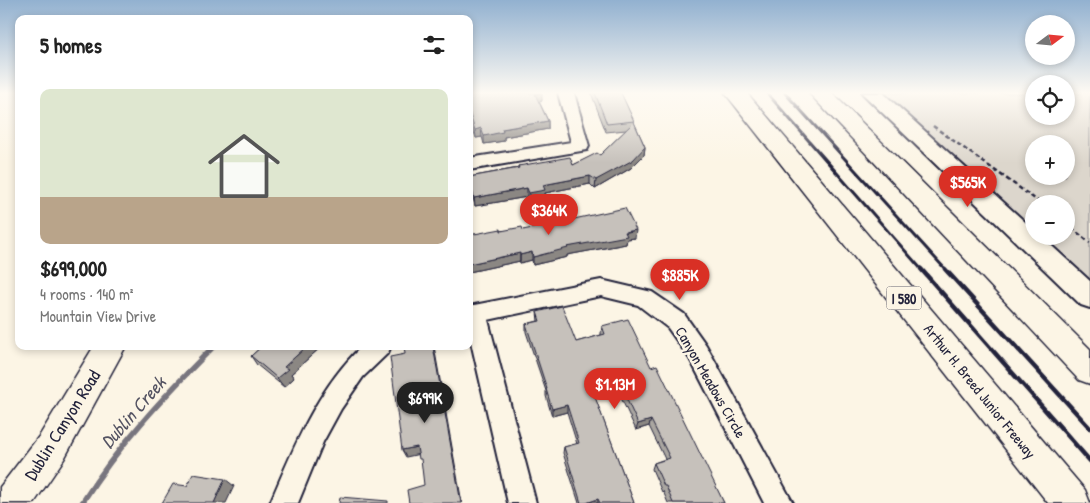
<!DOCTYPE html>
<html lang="en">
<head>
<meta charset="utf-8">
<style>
	body { margin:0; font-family:"Patrick Hand",sans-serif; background:#f6f6f6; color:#222; height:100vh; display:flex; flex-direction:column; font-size:19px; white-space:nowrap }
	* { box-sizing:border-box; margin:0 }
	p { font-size:16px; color:#767676 }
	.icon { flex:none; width:28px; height:28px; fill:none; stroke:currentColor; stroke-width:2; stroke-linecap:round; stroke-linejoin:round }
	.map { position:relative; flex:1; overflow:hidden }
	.panel { position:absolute; left:15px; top:15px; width:458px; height:335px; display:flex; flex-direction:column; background:#fff; border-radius:10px; box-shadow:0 2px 8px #0003 }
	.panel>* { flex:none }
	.needle { width:32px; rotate:74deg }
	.buttons { position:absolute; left:1025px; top:15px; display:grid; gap:10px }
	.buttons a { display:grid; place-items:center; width:50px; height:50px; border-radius:50%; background:#fff; box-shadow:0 2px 8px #0003; font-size:25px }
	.price { position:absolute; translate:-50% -42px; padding:0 11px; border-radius:18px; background:#d93025; color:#fff; font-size:16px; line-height:32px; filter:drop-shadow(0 1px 2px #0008) }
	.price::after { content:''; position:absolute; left:50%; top:30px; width:15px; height:11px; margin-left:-8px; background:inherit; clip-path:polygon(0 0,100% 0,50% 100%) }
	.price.selected { background:#222; color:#fff }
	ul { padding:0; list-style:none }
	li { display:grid; align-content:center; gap:10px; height:265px; padding:0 25px }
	li span { display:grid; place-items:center; height:155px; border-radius:10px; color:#555 }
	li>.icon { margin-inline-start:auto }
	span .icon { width:90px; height:90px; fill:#fffc; stroke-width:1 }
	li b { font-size:21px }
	h2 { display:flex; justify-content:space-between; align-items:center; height:60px; padding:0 25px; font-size:21px }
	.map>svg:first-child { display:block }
	.green { fill:#dcd6cc; stroke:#7f7c84; fill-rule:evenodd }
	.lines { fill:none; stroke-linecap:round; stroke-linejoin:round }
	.stream { stroke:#78757e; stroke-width:5.5 }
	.minor-casing { stroke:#22223b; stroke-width:4 }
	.tertiary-casing { stroke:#22223b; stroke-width:4 }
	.secondary-casing { stroke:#22223b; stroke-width:3 }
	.motorway-casing { stroke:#22223b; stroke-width:3 }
	.path { stroke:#22223b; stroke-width:2.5; stroke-dasharray:4.5 3; stroke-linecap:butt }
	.minor { fill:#fcf5e5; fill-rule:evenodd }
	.tertiary { fill:#fcf5e5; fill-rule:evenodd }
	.secondary { fill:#fcf5e5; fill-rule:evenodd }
	.motorway { fill:#fcf5e5; fill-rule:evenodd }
	.rail-far1 { stroke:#22223b; stroke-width:3 }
	.rail { stroke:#22223b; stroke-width:4.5 }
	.wall { fill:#aaa6a1; stroke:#22223b }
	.shaded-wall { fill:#8b8783; stroke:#22223b }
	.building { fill:#c6c1bb; stroke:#22223b }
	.labels { text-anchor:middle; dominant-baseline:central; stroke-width:5; stroke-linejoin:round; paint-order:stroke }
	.shield { fill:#fcf5e5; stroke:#63616e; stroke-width:1 }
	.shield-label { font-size:14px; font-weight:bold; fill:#22223b }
	.street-label { font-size:15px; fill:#22223b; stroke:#fcf5e5 }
	.near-street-label { font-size:18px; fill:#22223b; stroke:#fcf5e5 }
	.near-water-label { font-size:19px; font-style:italic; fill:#545362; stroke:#fcf5e5 }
</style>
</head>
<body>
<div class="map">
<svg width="1090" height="503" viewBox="0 0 1090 503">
	<rect width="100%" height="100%" fill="#fcf5e5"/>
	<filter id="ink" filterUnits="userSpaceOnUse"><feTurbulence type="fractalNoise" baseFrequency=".02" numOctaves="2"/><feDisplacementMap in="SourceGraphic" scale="10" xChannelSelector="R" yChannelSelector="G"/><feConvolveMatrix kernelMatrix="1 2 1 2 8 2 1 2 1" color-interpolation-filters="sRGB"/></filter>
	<g filter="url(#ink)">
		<path class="green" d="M 884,93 L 1034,93 L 1034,116 L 1066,116 L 1066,93 L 1090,93 L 1090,281 L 1041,236 L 1066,236 L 1066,204 L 1034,204 L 1034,230 ZM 1034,144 L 1066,144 L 1066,176 L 1034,176 Z"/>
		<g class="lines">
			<path class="stream" d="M 82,503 C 119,444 165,395 214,346"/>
			<defs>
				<path id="minor" d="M 558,93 L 574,93 L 589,146 L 587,150 L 469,170 L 469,158 L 571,142 Z
					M 601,280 L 652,292 L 684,314 L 706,345 L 793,503 L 764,503 L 690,359 L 668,328 L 638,305 L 601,296 L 488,320 L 536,503 L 508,503 L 469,333 L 469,306 Z
					M 362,346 L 391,346 L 388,353 L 363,377 L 341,409 L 323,442 L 298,503 L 270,503 C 294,447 317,389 362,346 Z"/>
				<path id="tertiary" d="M 862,93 L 883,93 L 1034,230 L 1034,236 L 1041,236 L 1090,281 L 1090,308 L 1081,305 Z"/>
				<path id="secondary" d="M 94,346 L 126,346 L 64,459 L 34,503 L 0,503 L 0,487 L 40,435 Z"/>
				<path id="motorway" d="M 725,93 L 747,93 L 1085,490 L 1090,503 L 1048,503 Z
					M 809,93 L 832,93 L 1090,349 L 1090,384 L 1079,380 Z"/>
			</defs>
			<use href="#minor" class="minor-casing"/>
			<use href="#tertiary" class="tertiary-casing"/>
			<use href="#secondary" class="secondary-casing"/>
			<use href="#motorway" class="motorway-casing"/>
			<path class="path" d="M 933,126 L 1042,204
				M 1066,223 L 1090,243"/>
			<use href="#minor" class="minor"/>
			<use href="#tertiary" class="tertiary"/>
			<use href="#secondary" class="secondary"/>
			<use href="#motorway" class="motorway"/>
			<path class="rail-far1" d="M 767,93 L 922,270
				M 785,93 L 946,270"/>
			<path class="rail" d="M 921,269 L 1090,461
				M 945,269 L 1090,428"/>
		</g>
		<path class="wall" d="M 469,93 L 542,101 L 539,101 L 548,121 L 548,129 L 504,137 L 504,141 L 484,144 L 482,137 L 476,138 L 469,116 Z
			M 591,93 L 621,93 L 645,147 L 644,155 L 631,168 L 595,189 L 590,184 L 545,193 L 545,198 L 529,201 L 527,197 L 475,206 L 470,185 L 469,177 L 518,168 L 518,166 L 573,165 L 600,155 L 626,130 L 606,132 Z
			M 523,230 L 635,238 L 627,239 L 626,244 L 567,255 L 567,257 L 533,265 L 532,260 L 520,263 L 520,261 L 469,272 L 469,235 L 501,231 Z
			M 537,312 L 576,342 L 601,335 L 601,333 L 602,326 L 651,367 L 724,503 L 668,503 L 663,491 L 662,492 L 652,469 L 654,463 L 665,459 L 649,426 L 636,430 L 615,385 L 593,392 L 634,503 L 579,503 L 563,453 L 564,447 L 577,444 L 567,412 L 552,416 L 546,396 L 546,391 L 526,332 L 526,324 L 538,321 Z
			M 260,346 L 322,346 L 291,374 L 294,378 L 284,387 L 257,365 L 251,356 L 261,347 Z"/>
		<path class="shaded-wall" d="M 542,93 L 542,101 L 536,102 L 535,94 Z
			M 548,121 L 548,129 L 504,137 L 504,141 L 484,144 L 484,136 L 502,129 Z
			M 481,128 L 482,137 L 476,138 L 475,130 Z
			M 645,147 L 644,155 L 631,168 L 595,189 L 596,180 Z
			M 590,176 L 590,184 L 545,193 L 545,198 L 529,201 L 529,193 L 543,185 Z
			M 527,188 L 527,197 L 475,206 L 474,198 Z
			M 636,230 L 635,238 L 627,239 L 626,244 L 567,255 L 567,257 L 533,265 L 533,257 L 567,247 Z
			M 532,252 L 532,260 L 520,263 L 520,255 Z
			M 520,253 L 520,261 L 469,272 L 469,264 Z
			M 307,346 L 322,346 L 291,374 L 294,378 L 284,387 L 277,378 L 284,367 Z
			M 433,346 L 434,346 L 462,503 L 461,503 Z
			M 617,378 L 615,385 L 590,393 L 591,386 Z
			M 567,405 L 567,412 L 552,416 L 552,409 Z
			M 651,420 L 649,426 L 636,430 L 638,424 Z
			M 417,447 L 420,454 L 406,457 L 402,450 Z
			M 225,479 L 234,486 L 226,503 L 214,503 Z
			M 598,499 L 598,503 L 586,503 Z"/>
		<path class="building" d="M 469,93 L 542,93 L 535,94 L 548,121 L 502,129 L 503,132 L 484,136 L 481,128 L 475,130 L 469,111 Z
			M 595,93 L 621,93 L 634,121 L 607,124 Z
			M 634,122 L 645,147 L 633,160 L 596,180 L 590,176 L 543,185 L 545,190 L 529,193 L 527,188 L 474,198 L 469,177 L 519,168 L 518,166 L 570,157 L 573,165 L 597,153 L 600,155 Z
			M 625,208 L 636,230 L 625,232 L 627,236 L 567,247 L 568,248 L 533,257 L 532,252 L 520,255 L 520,253 L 469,264 L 469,235 L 501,229 L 501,231 L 522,227 L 523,230 Z
			M 562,306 L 576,342 L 605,334 L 602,326 L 628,319 L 651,367 L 657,365 L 724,503 L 673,503 L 666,486 L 664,486 L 654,463 L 670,458 L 651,420 L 638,424 L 617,378 L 591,386 L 634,503 L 600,503 L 598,499 L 586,503 L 581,503 L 564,447 L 579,443 L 567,405 L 552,409 L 546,389 L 547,389 L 526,324 L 540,321 L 537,312 Z
			M 262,346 L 307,346 L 284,367 L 288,369 L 277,378 L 251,356 Z
			M 404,346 L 433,346 L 461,503 L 409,503 L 407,490 L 424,485 L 421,459 L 419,459 L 417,447 L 402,450 L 390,357 L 405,354 Z
			M 193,474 L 225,479 L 214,503 L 162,503 L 173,484 L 187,486 Z
			M 340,497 L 388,501 L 388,503 L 339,503 Z"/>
	</g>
	<linearGradient id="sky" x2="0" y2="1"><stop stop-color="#92b1d0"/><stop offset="0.57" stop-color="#fefaf3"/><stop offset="1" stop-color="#fefaf3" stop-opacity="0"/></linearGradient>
	<rect width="1090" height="163" fill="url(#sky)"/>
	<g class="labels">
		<rect class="shield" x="886.5" y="286.5" width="35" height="23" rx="4"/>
		<g class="shield-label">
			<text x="904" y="298">I 580</text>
		</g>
		<g class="street-label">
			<text transform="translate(711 382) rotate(60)">Canyon Meadows Circle</text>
			<text transform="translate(980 391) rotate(51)">Arthur H. Breed Junior Freeway</text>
		</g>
		<g class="near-street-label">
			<text transform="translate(62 425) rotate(-58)">Dublin Canyon Road</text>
		</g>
		<g class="near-water-label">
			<text transform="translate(133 412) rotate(-49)">Dublin Creek</text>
		</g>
	</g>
</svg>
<div class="buttons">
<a><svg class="needle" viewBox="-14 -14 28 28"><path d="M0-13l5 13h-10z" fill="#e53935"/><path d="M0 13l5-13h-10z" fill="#767676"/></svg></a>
<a><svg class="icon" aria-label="locate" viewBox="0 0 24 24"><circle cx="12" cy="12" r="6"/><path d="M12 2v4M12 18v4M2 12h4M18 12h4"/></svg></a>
<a>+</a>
<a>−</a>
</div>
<b class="price" style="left:968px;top:208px">$565K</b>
<b class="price" style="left:549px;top:236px">$364K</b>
<b class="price" style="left:680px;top:301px">$885K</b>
<b class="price" style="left:615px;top:410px">$1.13M</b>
<b class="price selected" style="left:425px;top:424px">$699K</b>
<section class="panel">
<h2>5 homes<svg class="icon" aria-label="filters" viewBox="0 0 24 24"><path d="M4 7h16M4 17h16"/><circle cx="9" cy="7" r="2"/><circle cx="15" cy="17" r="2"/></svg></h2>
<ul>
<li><span style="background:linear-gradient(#dfe7d0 70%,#b9a48a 0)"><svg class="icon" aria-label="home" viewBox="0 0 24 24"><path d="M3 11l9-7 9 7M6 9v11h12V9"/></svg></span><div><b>$699,000</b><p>4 rooms · 140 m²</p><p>Mountain View Drive</p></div></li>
</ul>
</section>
</div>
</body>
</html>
